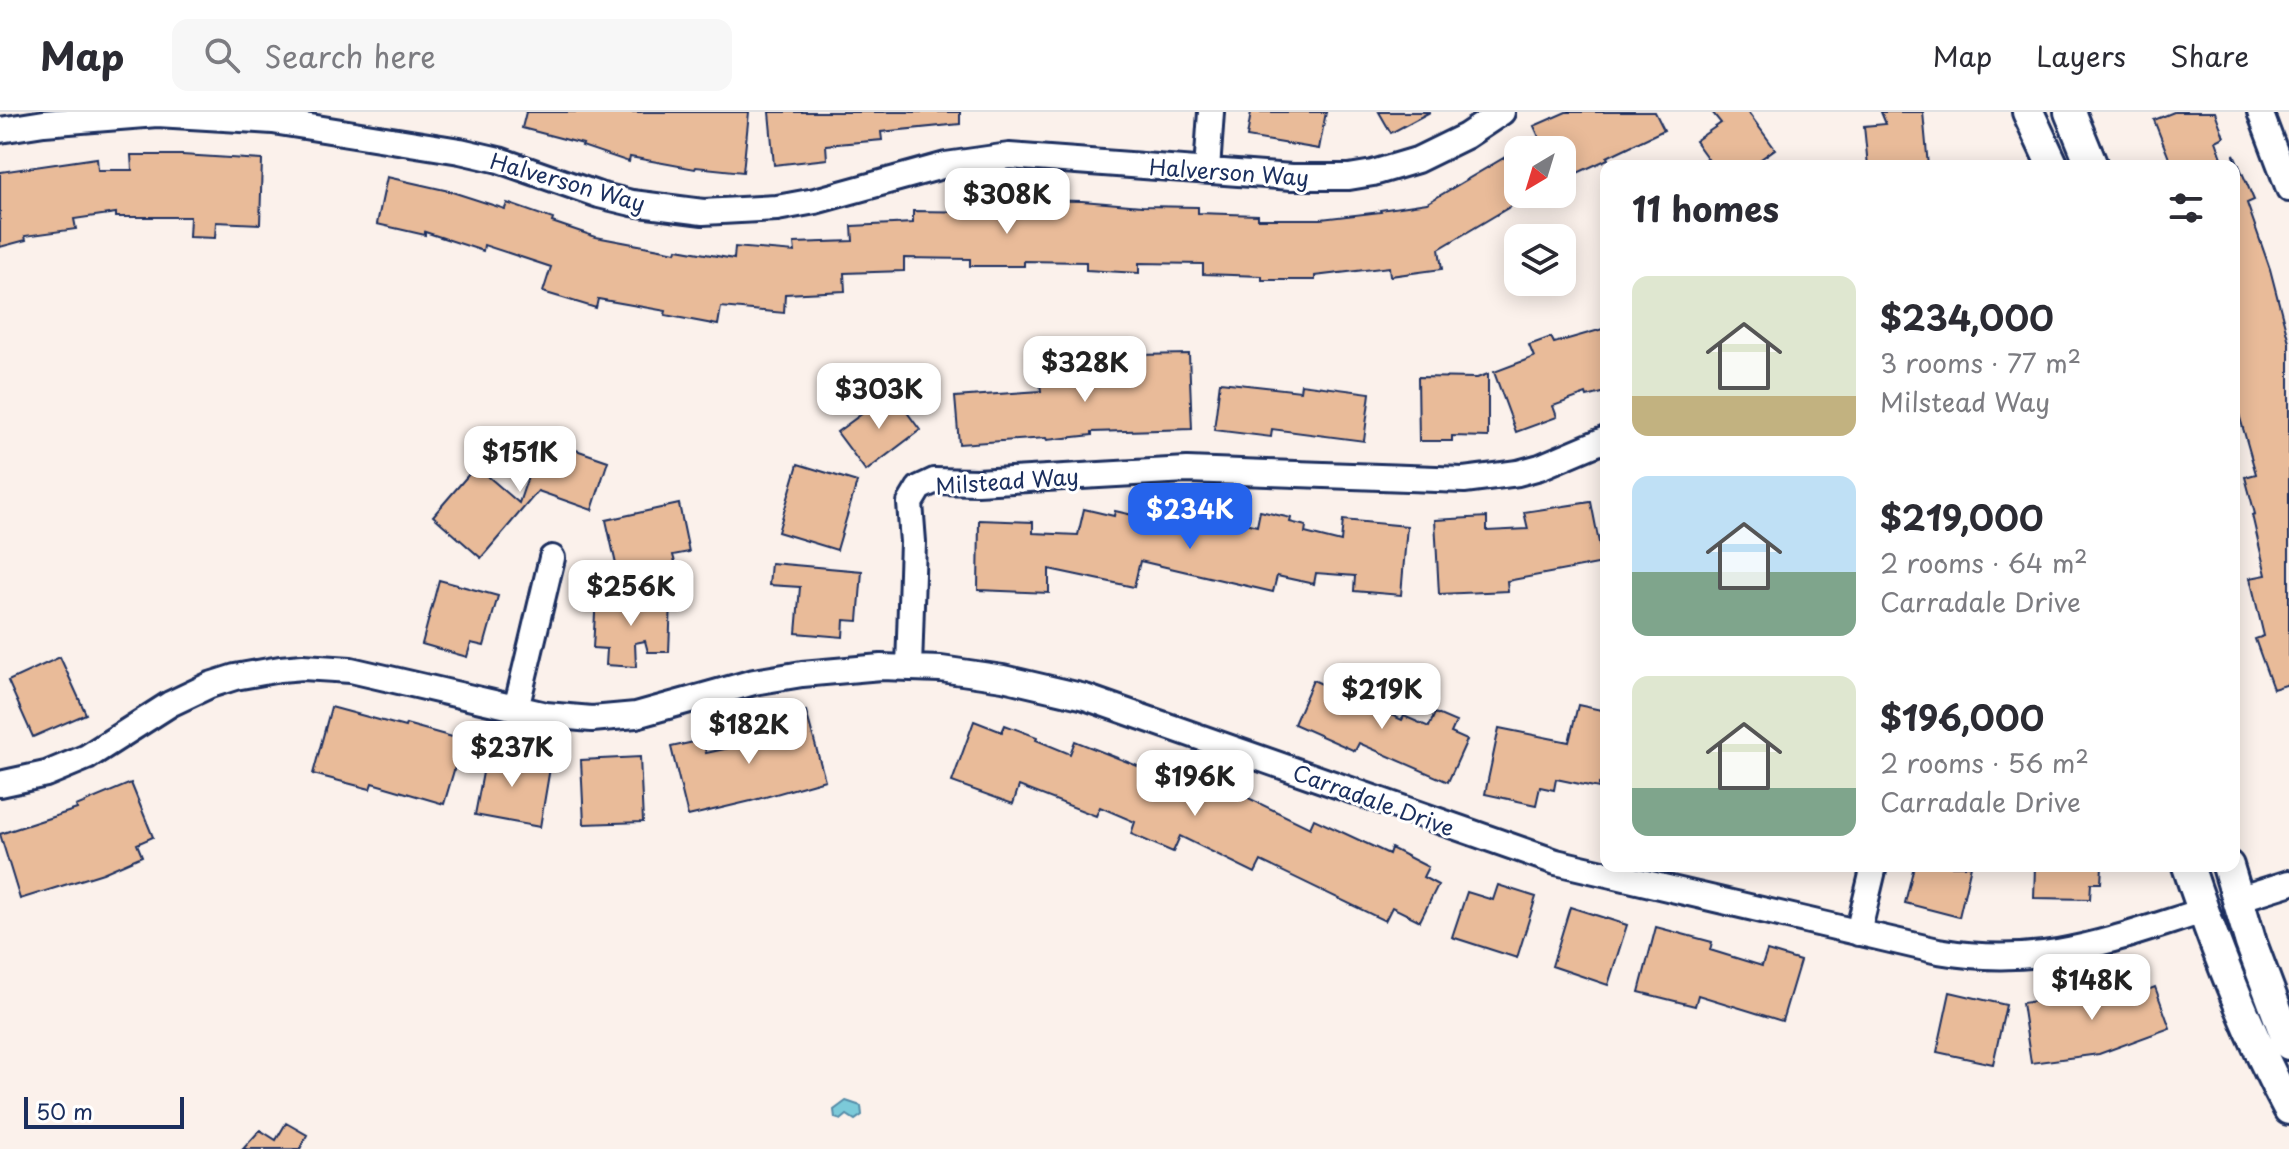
<!DOCTYPE html>
<html lang="en">
<head>
<meta charset="utf-8">
<style>
	body { margin:0; font-family:"Playpen Sans",sans-serif; background:#f7f7f7; color:#2b2b33; height:100vh; display:flex; flex-direction:column; font-size:30px; white-space:nowrap }
	* { box-sizing:border-box; margin:0 }
	p { font-size:26px; color:#7c7c81 }
	.icon { flex:none; width:44px; height:44px; fill:none; stroke:currentColor; stroke-width:2; stroke-linecap:round; stroke-linejoin:round }
	.map { position:relative; flex:1; overflow:hidden }
	.drawer { position:absolute; left:1600px; top:48px; width:640px; height:712px; display:flex; flex-direction:column; background:#fff; border-radius:16px; box-shadow:0 4px 20px #0003 }
	.drawer>* { flex:none }
	.needle { width:52px; rotate:218deg }
	.fabs { position:absolute; left:1504px; top:24px; display:grid; gap:16px }
	.fabs a { display:grid; place-items:center; width:72px; height:72px; border-radius:16px; background:#fff; box-shadow:0 4px 20px #0003; font-size:40px }
	.scale { position:absolute; left:24px; bottom:20px; width:160px; box-sizing:border-box; padding-left:8px; border:4px solid #1b2f5e; border-top:0; font-size:22px; line-height:28px; white-space:nowrap; color:#1b2f5e; -webkit-text-stroke:6px #fff; paint-order:stroke }
	.price { position:absolute; translate:-50% -68px; padding:0 18px; border-radius:16px; background:#fff; color:#222; font-size:26px; line-height:52px; filter:drop-shadow(0 2px 4px #0008) }
	.price::after { content:''; position:absolute; left:50%; top:48px; width:24px; height:18px; margin-left:-12px; background:inherit; clip-path:polygon(0 0,100% 0,50% 100%) }
	.price.on { background:#2563eb; color:#fff }
	ul { padding:0; list-style:none }
	li { display:flex; align-items:center; gap:24px; height:200px; padding:0 32px }
	li span { display:grid; place-items:center; flex:none; width:224px; height:160px; border-radius:16px; color:#555 }
	li>.icon { margin-inline-start:auto }
	span .icon { width:96px; height:96px; fill:#fffc; stroke-width:1 }
	li b { font-size:34px }
	h2 { display:flex; justify-content:space-between; align-items:center; height:96px; padding:0 32px; font-size:34px }
	header { display:flex; align-items:center; gap:48px; box-sizing:border-box; height:112px; padding:0 40px; background:#fff; border-bottom:2px solid #e1e1e2 }
	header strong { font-size:38px }
	nav { display:flex; gap:44px; margin-inline-start:auto; font-size:28px }
	.search { width:560px; height:72px; background:#f7f7f7; display:flex; align-items:center; gap:20px; box-sizing:border-box; padding:0 28px; border-radius:16px; color:#7c7c81; font-size:30px }
	.map>svg:first-child { display:block }
	.water { fill:#7bcad9; stroke:#558ca8; stroke-width:2 }
	.building { fill:#e9bb99; stroke:#1b2f5e; stroke-width:2 }
	.lines { fill:none; stroke-linecap:round; stroke-linejoin:round }
	.minor-casing { stroke:#1b2f5e; stroke-width:30 }
	.major-casing { stroke:#1b2f5e; stroke-width:36 }
	.minor { stroke:#fff; stroke-width:24 }
	.major { stroke:#fff; stroke-width:30 }
	.labels { text-anchor:middle; dominant-baseline:central; stroke-width:6; stroke-linejoin:round; paint-order:stroke }
	.street-label { font-size:22px; fill:#1b2f5e; stroke:#fff }
</style>
</head>
<body>
<header>
<strong>Map</strong>
<div class="search"><svg class="icon" aria-label="search" viewBox="0 0 24 24"><circle cx="10" cy="10" r="6"/><path d="M15 15l6 6"/></svg>Search here</div>
<nav><a>Map</a><a>Layers</a><a>Share</a></nav>
</header>
<div class="map">
<svg width="2289" height="1037" viewBox="0 0 2289 1037">
	<rect width="100%" height="100%" fill="#fbf1eb"/>
	<filter id="ink" filterUnits="userSpaceOnUse"><feTurbulence type="fractalNoise" baseFrequency=".0125" numOctaves="2"/><feDisplacementMap in="SourceGraphic" scale="16" xChannelSelector="R" yChannelSelector="G"/><feConvolveMatrix kernelMatrix="1 2 1 2 8 2 1 2 1" color-interpolation-filters="sRGB"/></filter>
	<g filter="url(#ink)">
		<path class="water" d="M 846,989 L 861,994 L 862,1003 L 855,1008 L 847,1003 L 841,1008 L 835,1006 L 834,998 Z"/>
		<path class="building" d="M 526,0 L 749,0 L 743,60 L 696,55 L 695,57 L 630,45 L 629,50 L 582,34 L 583,32 L 522,16 Z
			M 769,0 L 960,0 L 960,12 L 881,20 L 882,28 L 826,33 L 827,47 L 774,53 Z
			M 1251,0 L 1326,0 L 1319,37 L 1247,25 Z
			M 1379,0 L 1430,0 L 1391,21 Z
			M 1566,0 L 1655,0 L 1664,18 L 1607,45 L 1608,47 L 1562,68 L 1562,38 L 1518,38 L 1518,90 L 1439,137 L 1442,157 L 1390,164 L 1389,155 L 1315,164 L 1315,168 L 1262,168 L 1262,164 L 1203,162 L 1203,152 L 1139,151 L 1139,161 L 1086,158 L 1086,150 L 1024,149 L 1024,154 L 970,154 L 970,147 L 904,146 L 904,159 L 844,161 L 845,179 L 785,182 L 784,201 L 721,195 L 718,213 L 665,203 L 666,199 L 598,187 L 596,196 L 543,180 L 551,155 L 484,133 L 483,139 L 425,120 L 425,123 L 377,112 L 387,65 L 449,79 L 505,97 L 507,91 L 553,107 L 552,110 L 596,125 L 676,140 L 677,137 L 734,147 L 735,135 L 795,140 L 794,131 L 853,129 L 852,114 L 913,111 L 913,99 L 986,100 L 986,85 L 1023,85 L 1023,88 L 1082,89 L 1142,94 L 1198,95 L 1198,101 L 1258,103 L 1258,107 L 1321,107 L 1381,100 L 1380,98 L 1427,91 L 1539,25 L 1534,14 Z
			M 1712,0 L 1748,0 L 1775,37 L 1751,54 L 1713,54 L 1695,29 L 1721,11 Z
			M 1881,0 L 1923,0 L 1928,54 L 1868,54 L 1864,14 L 1886,12 Z
			M 2174,0 L 2215,0 L 2224,25 L 2216,29 L 2225,54 L 2172,54 L 2154,8 Z
			M 2234,42 L 2254,88 L 2247,91 L 2270,157 L 2289,230 L 2289,572 L 2273,577 L 2255,527 L 2264,524 L 2250,466 L 2266,463 L 2252,403 L 2255,402 L 2245,365 L 2256,362 L 2235,288 L 2238,288 L 2234,274 Z
			M 131,43 L 182,43 L 262,48 L 260,112 L 216,110 L 215,126 L 189,125 L 190,105 L 116,105 L 116,101 L 74,107 L 76,117 L 25,124 L 26,128 L 0,135 L 0,60 L 97,46 L 98,58 L 132,58 Z
			M 1606,216 L 1606,280 L 1587,285 L 1586,282 L 1553,294 L 1557,305 L 1516,320 L 1494,260 L 1534,245 L 1529,233 L 1551,225 L 1554,231 Z
			M 1189,242 L 1192,317 L 1092,320 L 1092,323 L 1047,328 L 1046,326 L 959,332 L 955,285 L 1041,279 L 1039,265 L 1103,258 L 1104,260 L 1137,259 L 1137,243 Z
			M 1488,262 L 1488,325 L 1452,324 L 1452,329 L 1419,329 L 1418,265 L 1477,266 Z
			M 1220,270 L 1300,279 L 1301,272 L 1370,281 L 1364,329 L 1272,317 L 1271,325 L 1214,318 Z
			M 892,280 L 920,318 L 866,359 L 837,320 Z
			M 541,326 L 608,349 L 592,398 L 538,379 L 481,446 L 433,404 L 476,354 L 519,391 Z
			M 798,352 L 857,370 L 837,438 L 778,420 Z
			M 1591,390 L 1603,451 L 1507,469 L 1508,479 L 1439,482 L 1435,408 L 1487,405 L 1487,419 L 1528,417 L 1524,400 Z
			M 679,392 L 689,440 L 673,443 L 677,458 L 620,470 L 606,408 Z
			M 1172,393 L 1257,414 L 1260,399 L 1291,406 L 1290,410 L 1306,414 L 1305,421 L 1341,430 L 1343,408 L 1407,414 L 1401,483 L 1354,479 L 1355,464 L 1316,461 L 1314,472 L 1277,464 L 1273,480 L 1140,449 L 1134,475 L 1049,457 L 1049,481 L 978,478 L 979,408 L 1033,410 L 1033,421 L 1078,423 L 1084,397 L 1114,404 L 1115,399 L 1168,411 Z
			M 771,451 L 862,459 L 858,509 L 844,508 L 843,525 L 796,521 L 800,475 L 769,473 Z
			M 439,468 L 498,484 L 484,534 L 471,531 L 467,545 L 422,532 Z
			M 596,485 L 671,489 L 669,540 L 648,540 L 645,529 L 635,531 L 636,555 L 606,553 L 607,537 L 593,536 Z
			M 60,545 L 86,602 L 33,625 L 8,569 Z
			M 1313,568 L 1402,608 L 1404,604 L 1429,615 L 1435,601 L 1456,610 L 1451,621 L 1467,628 L 1448,670 L 1359,631 L 1355,639 L 1294,612 Z
			M 1578,593 L 1606,599 L 1606,674 L 1599,672 L 1599,676 L 1556,667 L 1554,678 L 1540,675 L 1536,693 L 1485,682 L 1499,616 L 1569,630 Z
			M 331,595 L 405,615 L 406,612 L 463,628 L 444,692 L 372,671 L 370,677 L 313,662 Z
			M 806,599 L 825,668 L 751,689 L 688,704 L 671,635 L 703,628 L 706,641 L 752,631 L 748,615 Z
			M 974,609 L 1002,620 L 1005,613 L 1037,625 L 1036,628 L 1070,642 L 1075,629 L 1140,655 L 1143,648 L 1219,680 L 1222,673 L 1310,716 L 1314,707 L 1389,742 L 1391,736 L 1428,755 L 1423,765 L 1438,773 L 1420,809 L 1392,795 L 1385,809 L 1261,749 L 1255,761 L 1180,724 L 1173,740 L 1131,722 L 1135,710 L 1100,695 L 1096,704 L 1019,674 L 1013,692 L 952,670 Z
			M 488,634 L 518,639 L 516,650 L 550,656 L 540,715 L 475,703 Z
			M 640,645 L 643,710 L 584,712 L 581,648 Z
			M 131,671 L 153,725 L 137,732 L 142,744 L 103,761 L 20,787 L 0,722 L 77,697 L 76,694 Z
			M 1914,754 L 1971,754 L 1959,805 L 1905,791 Z
			M 2035,754 L 2102,754 L 2101,771 L 2091,771 L 2090,787 L 2034,786 Z
			M 1498,773 L 1536,785 L 1517,846 L 1452,825 L 1467,780 L 1493,788 Z
			M 1570,795 L 1627,813 L 1608,873 L 1552,854 Z
			M 1656,815 L 1712,830 L 1710,838 L 1762,854 L 1767,839 L 1800,849 L 1782,909 L 1698,883 L 1695,894 L 1639,880 Z
			M 2119,869 L 2122,879 L 2137,873 L 2140,881 L 2155,875 L 2170,916 L 2099,942 L 2031,951 L 2022,891 L 2081,883 Z
			M 1950,880 L 2006,893 L 1993,952 L 1937,940 Z
			M 286,1011 L 307,1023 L 300,1037 L 243,1037 L 260,1018 L 276,1028 Z"/>
		<g class="lines">
			<defs>
				<path id="minor" d="M 2260,0 L 2289,77
					M 0,18 L 44,11 L 157,2 L 273,9 L 460,39 L 499,48 L 599,83 L 632,91 L 703,100 L 777,96 L 815,89 L 946,53 L 1009,44 L 1292,65 L 1349,65 L 1373,61 L 1417,48 L 1466,24 L 1502,0
					M 1207,58 L 1211,0
					M 909,556 L 913,430 L 910,391 L 919,376 L 934,369 L 977,370 L 1187,358 L 1464,368 L 1518,361 L 1540,355 L 1606,327
					M 516,597 L 552,446
					M 0,672 L 46,662 L 87,645 L 170,592 L 210,573 L 235,565 L 280,557 L 303,555 L 351,558 L 546,603 L 592,607 L 636,603 L 754,570 L 802,562 L 881,555 L 941,557 L 1003,566 L 1085,585 L 1556,750 L 1938,839 C 2041,857 2107,829 2203,799
					M 2238,787 L 2289,771
					M 1858,821 L 1874,754"/>
				<path id="major" d="M 2028,0 L 2053,54
					M 2070,0 L 2092,54
					M 2188,754 C 2216,838 2247,919 2289,997
					M 2228,754 L 2251,831 L 2289,932"/>
			</defs>
			<use href="#minor" class="minor-casing"/>
			<use href="#major" class="major-casing"/>
			<use href="#minor" class="minor"/>
			<use href="#major" class="major"/>
		</g>
	</g>
	<g class="labels">
		<g class="street-label">
			<text transform="translate(1229 59) rotate(4)">Halverson Way</text>
			<text transform="translate(568 69) rotate(16)">Halverson Way</text>
			<text transform="translate(1007 368) rotate(-4)">Milstead Way</text>
			<text transform="translate(1374 687) rotate(20)">Carradale Drive</text>
		</g>
	</g>
</svg>
<div class="fabs">
<a><svg class="needle" viewBox="-14 -14 28 28"><path d="M0-13l5 13h-10z" fill="#e53935"/><path d="M0 13l5-13h-10z" fill="#7c7c81"/></svg></a>
<a><svg class="icon" aria-label="layers" viewBox="0 0 24 24"><path d="M12 4l9 5-9 5-9-5zM3 14l9 5 9-5"/></svg></a>
</div>
<div class="scale">50 m</div>
<b class="price" style="left:1007px;top:124px">$308K</b>
<b class="price" style="left:1085px;top:292px">$328K</b>
<b class="price" style="left:879px;top:319px">$303K</b>
<b class="price" style="left:520px;top:382px">$151K</b>
<b class="price on" style="left:1190px;top:439px">$234K</b>
<b class="price" style="left:631px;top:516px">$256K</b>
<b class="price" style="left:1382px;top:619px">$219K</b>
<b class="price" style="left:749px;top:654px">$182K</b>
<b class="price" style="left:512px;top:677px">$237K</b>
<b class="price" style="left:1195px;top:706px">$196K</b>
<b class="price" style="left:2092px;top:910px">$148K</b>
<section class="drawer">
<h2>11 homes<svg class="icon" aria-label="filters" viewBox="0 0 24 24"><path d="M4 7h16M4 17h16"/><circle cx="9" cy="7" r="2"/><circle cx="15" cy="17" r="2"/></svg></h2>
<ul>
<li><span style="background:linear-gradient(#dfe7d0 75%,#c2b280 0)"><svg class="icon" aria-label="home" viewBox="0 0 24 24"><path d="M3 11l9-7 9 7M6 9v11h12V9"/></svg></span><div><b>$234,000</b><p>3 rooms · 77 m²</p><p>Milstead Way</p></div></li>
<li><span style="background:linear-gradient(#bfe0f5 60%,#7fa58c 0)"><svg class="icon" aria-label="home" viewBox="0 0 24 24"><path d="M3 11l9-7 9 7M6 9v11h12V9"/></svg></span><div><b>$219,000</b><p>2 rooms · 64 m²</p><p>Carradale Drive</p></div></li>
<li><span style="background:linear-gradient(#dfe7d0 70%,#7fa58c 0)"><svg class="icon" aria-label="home" viewBox="0 0 24 24"><path d="M3 11l9-7 9 7M6 9v11h12V9"/></svg></span><div><b>$196,000</b><p>2 rooms · 56 m²</p><p>Carradale Drive</p></div></li>
</ul>
</section>
</div>
</body>
</html>
